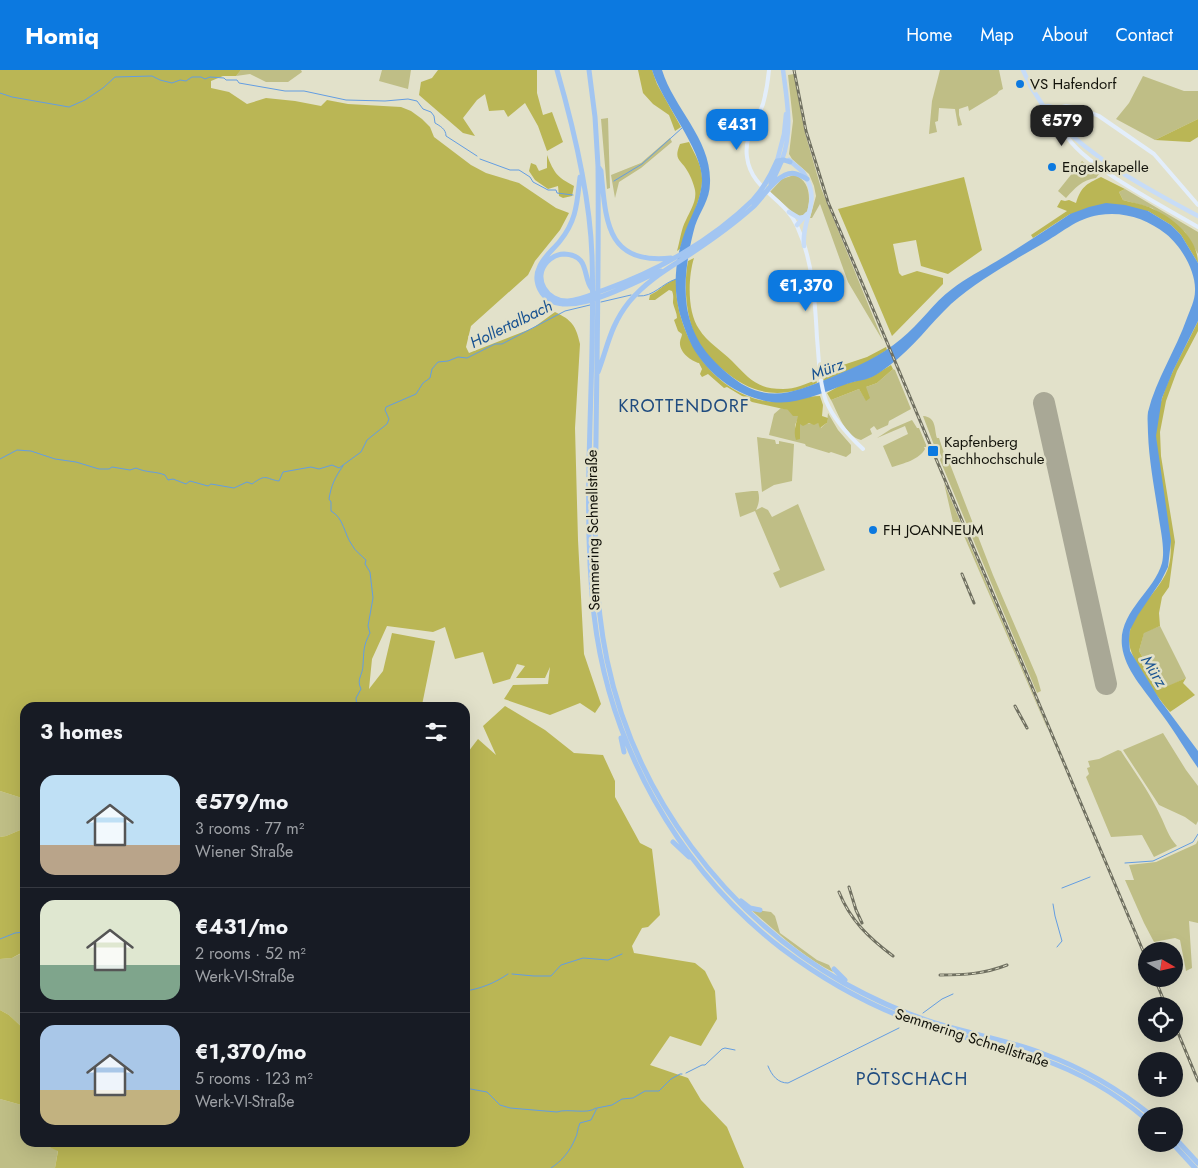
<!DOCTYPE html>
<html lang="en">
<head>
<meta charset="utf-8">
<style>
	body { margin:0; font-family:Jost,sans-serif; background:#242831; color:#f1f3f6; height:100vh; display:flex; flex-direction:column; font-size:19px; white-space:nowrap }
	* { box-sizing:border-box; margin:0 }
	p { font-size:16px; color:#9ea1a6 }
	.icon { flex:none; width:28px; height:28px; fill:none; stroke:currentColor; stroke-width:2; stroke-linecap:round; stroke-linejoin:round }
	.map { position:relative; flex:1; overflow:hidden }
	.side { position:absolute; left:20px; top:632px; width:450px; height:445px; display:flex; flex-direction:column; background:#171b24; border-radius:15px; box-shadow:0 5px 20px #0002 }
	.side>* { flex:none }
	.needle { width:32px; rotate:99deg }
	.buttons { position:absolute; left:1138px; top:872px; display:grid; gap:10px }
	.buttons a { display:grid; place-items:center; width:45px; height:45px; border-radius:50%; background:#171b24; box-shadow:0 5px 20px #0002; font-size:25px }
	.price { position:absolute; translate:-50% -42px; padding:0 11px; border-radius:10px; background:#0c79e0; color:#fff; font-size:16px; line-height:32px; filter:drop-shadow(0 1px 2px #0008) }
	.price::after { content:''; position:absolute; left:50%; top:30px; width:15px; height:11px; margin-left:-8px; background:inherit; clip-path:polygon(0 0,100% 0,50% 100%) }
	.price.selected { background:#222; color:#fff }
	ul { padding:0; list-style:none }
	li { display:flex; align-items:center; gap:15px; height:125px; padding:0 20px }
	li+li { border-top:1px solid #363941 }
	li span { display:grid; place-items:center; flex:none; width:140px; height:100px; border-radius:15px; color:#555 }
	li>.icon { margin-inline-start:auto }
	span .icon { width:60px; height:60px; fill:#fffc; stroke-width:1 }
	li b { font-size:21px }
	h2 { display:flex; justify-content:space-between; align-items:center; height:60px; padding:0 20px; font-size:21px }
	header { display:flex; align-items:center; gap:30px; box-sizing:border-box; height:70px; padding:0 25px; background:#0c79e0; color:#fff }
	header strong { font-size:24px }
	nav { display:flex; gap:28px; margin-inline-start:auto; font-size:18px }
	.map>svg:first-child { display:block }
	.green { fill:#bfbe86 }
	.forest { fill:#bab655 }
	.water { fill:#639de2 }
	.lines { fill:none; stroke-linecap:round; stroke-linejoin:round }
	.stream { stroke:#639de2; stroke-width:1 }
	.runway { stroke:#a9a896; stroke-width:22 }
	.secondary { stroke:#e3eefb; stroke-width:4 }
	.primary { stroke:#c7dcf7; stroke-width:4.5 }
	.trunk { stroke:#b4d0f4; stroke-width:4.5 }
	.motorway { stroke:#a2c5f1; stroke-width:5 }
	.rail-casing { stroke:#707061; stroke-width:3 }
	.rail { stroke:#e2e1ca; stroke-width:1; stroke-dasharray:4; stroke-linecap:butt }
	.poi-dot { fill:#0c79e0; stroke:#e2e1ca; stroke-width:2 }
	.labels { text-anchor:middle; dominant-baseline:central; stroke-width:5; stroke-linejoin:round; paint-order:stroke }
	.poi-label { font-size:15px; fill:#12120a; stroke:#e2e1ca; text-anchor:start }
	.street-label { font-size:15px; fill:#12120a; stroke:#e2e1ca }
	.water-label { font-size:16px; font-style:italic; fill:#185291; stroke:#e2e1ca }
	.quarter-label { font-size:18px; letter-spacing:1px; fill:#1f4b7f; stroke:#e2e1ca }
</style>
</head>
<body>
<header>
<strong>Homiq</strong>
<nav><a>Home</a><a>Map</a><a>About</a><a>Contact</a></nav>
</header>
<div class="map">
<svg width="1198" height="1098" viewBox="0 0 1198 1098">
	<rect width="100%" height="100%" fill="#e2e1ca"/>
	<path class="green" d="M 241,0 L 301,0 L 302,2 L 288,12 L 266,12 L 250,4 L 236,6 Z
		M 382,0 L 411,0 L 408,19 L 379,11 Z
		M 940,0 L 999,0 L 1003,19 L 999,21 L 997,24 L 969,41 L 968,36 L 959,39 L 959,45 L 962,55 L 958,56 L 955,39 L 939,38 L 938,51 L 935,52 L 937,62 L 929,64 L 932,31 Z
		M 794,4 L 805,63 L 821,118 L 883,271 L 848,212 L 820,134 L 812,148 L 810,148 L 816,126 L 814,116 L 809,104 L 792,89 L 789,84 L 793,51 L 788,5 Z
		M 1143,6 L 1184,21 L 1198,21 L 1198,49 L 1155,70 L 1116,49 L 1129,33 Z
		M 608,48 L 610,118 L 607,119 L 601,49 Z
		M 670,68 L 672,72 L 641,98 L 619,112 L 615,128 L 611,105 L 641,93 Z
		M 1082,91 L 1099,104 L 1096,108 C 1082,110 1075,118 1066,128 L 1058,121 Z
		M 794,105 C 810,110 811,128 807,142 L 801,147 L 796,145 L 770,122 L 782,109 Z
		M 1125,119 L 1198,162 L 1198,184 L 1185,162 L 1152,138 L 1123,130 L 1119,122 Z
		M 893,299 L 895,300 L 911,339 L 889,351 L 888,355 L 877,360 L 874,356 L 870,359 L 872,364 L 861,370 C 845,366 838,343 831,330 L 859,319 L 866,330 L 866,317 L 877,313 Z
		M 781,338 L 789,340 L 799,346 L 795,355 L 795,366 L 800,369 L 800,354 L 818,353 L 821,358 L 825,354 L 827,353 L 828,343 L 838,360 L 851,375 L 851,383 L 846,387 L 831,382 L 829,383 L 806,376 L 805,374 L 769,365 L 774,344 Z
		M 923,346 C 937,347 934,360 937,368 L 939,368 L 946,389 L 948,389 L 993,505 L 1037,607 L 1041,621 L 1037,623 L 940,390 L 941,387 L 943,390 L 940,383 L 937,383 Z
		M 912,350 L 917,358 L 919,358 L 927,377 L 924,377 L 925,379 C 920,389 903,394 892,397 L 883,376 L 908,364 L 905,356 L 877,368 L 891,359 Z
		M 757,367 L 775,370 L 776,374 L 779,374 L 779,371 L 794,374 L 792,411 L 774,415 L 762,422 Z
		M 944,413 L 1047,657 L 1047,658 L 958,452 L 953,452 Z
		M 752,421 L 758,421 C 760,428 759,434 756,440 L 762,437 L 768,440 L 772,447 L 798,434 L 825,500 L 780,518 L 773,503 L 780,500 L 755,441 L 740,447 L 735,423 Z
		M 1160,556 L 1186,608 L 1161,620 L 1139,581 L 1144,562 Z
		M 1163,663 L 1186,700 L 1198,716 L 1198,751 L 1196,755 L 1185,747 L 1159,735 L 1123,680 Z
		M 1118,680 L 1121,681 C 1134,701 1150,723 1160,745 C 1166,757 1168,766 1177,776 L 1154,787 L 1142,765 L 1111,767 L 1086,707 L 1089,704 L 1087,698 L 1090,697 L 1088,691 L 1099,689 Z
		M 0,721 L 25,729 L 25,758 L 6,766 L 0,767 Z
		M 1198,770 L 1198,853 L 1189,851 L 1192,898 L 1186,901 L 1180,870 L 1175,868 L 1154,872 L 1144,853 L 1125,810 L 1134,810 L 1129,795 L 1156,792 L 1196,774 Z
		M 750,839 L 771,842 L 775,846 L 780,863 L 817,890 L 829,895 L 833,902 C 805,889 774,860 750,839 Z
		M 24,882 L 25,883 L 25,960 L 9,945 L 0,940 L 0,889 L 12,888 Z
		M 0,1029 L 25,1036 L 25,1072 L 49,1073 L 49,1077 L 58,1080 L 55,1098 L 0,1098 Z"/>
	<path class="forest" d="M 0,0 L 241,0 L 236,6 L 223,6 L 211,11 L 211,18 L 229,22 L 247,34 L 266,28 L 295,31 L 321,36 L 327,30 L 348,34 L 401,37 L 411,41 L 422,49 L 430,57 L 434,67 L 471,95 L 486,103 L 519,113 L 556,138 L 569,143 L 560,160 L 535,191 L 528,205 L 471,256 L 466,277 L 469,283 L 533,258 L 555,242 C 572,250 576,256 580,274 L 575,358 L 578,470 L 584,584 L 601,634 L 595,643 L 580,633 L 550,645 L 504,629 L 513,615 L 548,614 L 550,597 L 545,608 L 516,608 L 525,596 L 517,594 L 510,609 L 493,614 L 483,582 L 455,589 L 445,557 L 433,562 L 387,556 L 372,589 L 369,619 L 383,601 L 392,563 L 435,571 L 422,635 L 435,637 L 25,638 L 25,729 L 0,721 Z
		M 438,0 L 537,0 L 537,23 L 543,45 L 552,42 L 563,72 L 547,81 L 538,56 L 525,33 L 508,47 L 504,40 L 489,41 L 485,24 L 477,30 L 463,48 L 475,66 L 463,63 L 419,25 L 421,12 L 432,8 Z
		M 638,0 L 652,0 L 657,14 L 681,57 L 675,61 L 669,45 L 653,34 L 643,23 Z
		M 1198,49 L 1198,67 L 1190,72 L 1155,70 Z
		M 689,72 C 694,83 702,95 702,108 C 703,130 686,157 680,179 L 677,181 C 680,171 681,159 686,150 C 690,141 697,131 695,120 C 694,115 691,107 688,102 C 681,89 673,91 680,74 Z
		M 547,85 C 554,103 557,107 574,116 L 572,126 L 563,128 L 559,126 L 558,116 L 548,119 L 535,110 L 529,101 L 531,93 L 536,95 L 539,101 L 547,98 Z
		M 964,107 L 982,180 L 948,204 L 921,196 L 916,170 L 893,174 L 899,203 L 902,206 L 917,201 L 943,208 L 943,214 L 892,266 L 838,139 Z
		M 1101,107 L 1125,119 L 1119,122 L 1123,130 C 1132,133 1144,134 1153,139 C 1174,148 1198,169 1198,193 L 1181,165 L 1171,155 L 1148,141 L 1070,144 L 1033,168 L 1031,165 L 1067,141 L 1057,137 L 1061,130 L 1065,131 L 1069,130 L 1076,133 C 1081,117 1086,114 1101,107 Z
		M 694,188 C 688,207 687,242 699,259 C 707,272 721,280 732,291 C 749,308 756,319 783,319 C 795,319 806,314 816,310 L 817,313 C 780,330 752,325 722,299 C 715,293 706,285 701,277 C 686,254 683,217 688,191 Z
		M 676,209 C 674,265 715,328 774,332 C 790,333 804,326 820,326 L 823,335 L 822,346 L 828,348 L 827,353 L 825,354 L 820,358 L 818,353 L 814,355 L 809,353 L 803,356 L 800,354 L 800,369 L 796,370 C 793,362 796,354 798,346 L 793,346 L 788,340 L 752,332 L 727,317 L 724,318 L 708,304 L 702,307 L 700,304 L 702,299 L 699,293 C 691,291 679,282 680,272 C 680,269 682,267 682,264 L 678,261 L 674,250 L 677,248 C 677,243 674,238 673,233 C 673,228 674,226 672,221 L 669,220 L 655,230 L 649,230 L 650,225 C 659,221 665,213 676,209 Z
		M 1198,251 L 1198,261 L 1177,301 L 1166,331 L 1160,362 L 1161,386 L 1175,472 L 1169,517 L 1162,527 L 1159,543 L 1160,556 L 1144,563 L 1139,581 L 1161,619 L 1186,608 L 1183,613 L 1195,625 L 1170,642 C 1158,628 1129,589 1129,571 C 1128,541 1162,522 1169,495 C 1173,478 1169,462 1166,446 C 1162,420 1156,393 1156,367 C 1155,325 1181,288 1198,251 Z
		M 886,277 L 887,280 L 866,293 L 824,311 L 823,308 L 831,299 L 867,287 Z
		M 891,295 L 893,299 L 877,313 L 866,317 L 870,328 L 866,331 L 859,319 L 831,330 L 827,323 L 841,315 L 871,307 Z
		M 505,636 L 545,660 L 574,683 L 603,685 L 615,711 L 615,727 L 640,773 L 652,779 L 660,845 L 648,857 L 642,858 L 632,876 L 634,883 L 695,893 L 705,901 L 715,921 L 717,949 L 701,976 L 670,966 L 650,995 L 688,1008 L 701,1030 L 727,1057 L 744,1098 L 55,1098 L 58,1081 L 49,1077 L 49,1073 L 465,1072 L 465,686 L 478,669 L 496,685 L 483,656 Z
		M 25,758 L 25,883 L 23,882 L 12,888 L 0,889 L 0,767 L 6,766 Z
		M 0,940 L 9,945 L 25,960 L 25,1036 L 0,1029 Z"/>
	<path class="water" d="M 652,0 L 662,0 C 674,39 712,70 710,113 C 710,130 700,141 695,156 C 688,182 683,210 687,238 C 693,268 705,284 727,303 C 765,336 793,323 832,307 C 857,296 880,287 901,269 C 920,254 933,233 952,219 C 966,208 982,200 997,191 C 1022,176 1046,160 1070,144 L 1089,137 L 1106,133 L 1125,135 L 1148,141 L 1171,155 L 1181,165 L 1198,193 L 1198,251 L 1173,301 L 1162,328 L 1156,366 L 1171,471 L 1168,497 L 1161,511 L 1138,545 L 1130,560 L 1129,570 L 1130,581 L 1160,630 L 1198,681 L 1198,698 C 1184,678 1172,657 1157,638 C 1144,619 1125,600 1122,576 C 1118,542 1154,522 1162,493 C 1165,480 1161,462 1159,449 C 1155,421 1149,392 1148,363 C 1148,356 1147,349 1148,342 C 1156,309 1176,280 1187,248 C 1190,240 1195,230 1195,221 C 1196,201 1181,176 1166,164 C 1147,149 1124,141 1099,145 C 1077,148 1060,164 1042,174 C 1011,192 978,210 951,234 C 930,254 913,278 890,295 C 884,299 878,304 872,307 C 863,311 853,311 844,315 C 825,322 809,329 789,332 C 754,336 716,313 697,284 C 690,274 686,262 682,251 C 671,219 675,183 689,152 C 695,139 701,127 702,111 C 703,79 662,33 652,0 Z"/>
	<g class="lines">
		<path class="stream" d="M 0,23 L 12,27 L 69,37 L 85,30 L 103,18 L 115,7 L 152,6 L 160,10 L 172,13 L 180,10 L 186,11 L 192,7 L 201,7 L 205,9 L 210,7 L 224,8 L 226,10 L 237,10 L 239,13 L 285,21 L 304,21 L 346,30 L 385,31 L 408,29 L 417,31 L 423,39 L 431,42 L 434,46 L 435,53 C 440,56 446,59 446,66 L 477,86
			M 480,89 L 510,100 L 519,100 L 530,107 L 533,112 L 548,120 L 556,120 L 557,123 L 573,125
			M 614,111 L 642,94 L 682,58
			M 638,226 C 654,227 661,214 676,209
			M 601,232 L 631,225
			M 0,389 L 17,380 L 31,381 L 55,389 L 76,392 L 99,399 L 109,399 L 112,397 L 130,400 L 136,398 C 147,403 155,401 165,405 L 168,410 L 173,409 L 186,414 L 190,411 L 208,416 L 211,414 L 234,418 L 247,412 L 252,414 C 267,403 265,409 279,411 L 283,402 L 311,397 L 319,399 L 332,395 L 339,398 L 361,382 L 367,370 L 387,354 L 389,349 L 385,340 L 386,337 L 416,324 L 423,313 L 430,308 L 432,299 L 438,292 L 448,291 L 458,287 L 467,288 L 495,274 L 502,274 L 565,241 L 590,235
			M 343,396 C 335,407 331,416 329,429 L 331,432 L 331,441 C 344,448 344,464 352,475 C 355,481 361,485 366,490 L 365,494 L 370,502 L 373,528 L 368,556 L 370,563 C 363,576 364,581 363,595 C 363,605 356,609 361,619 L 356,628 L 357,638
			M 1125,793 L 1153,791 L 1193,772 L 1198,764
			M 1062,818 L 1090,807
			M 1053,834 L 1055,846 L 1062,871 L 1057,877
			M 0,869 L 15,863 L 25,862
			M 512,904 L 534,906 L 551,906 L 561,895 L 583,888 L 608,890 L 622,884
			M 465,921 C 480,919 495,913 508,904
			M 923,943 L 942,929 L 953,924
			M 768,996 C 772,1006 778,1013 788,1013 L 899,958
			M 686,1003 L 702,995 L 705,995 L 722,979 L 725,978 L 735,980
			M 465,1018 L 487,1022 L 500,1035 L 510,1038 L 557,1042 C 568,1038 587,1045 596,1038
			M 551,1098 C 562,1091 570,1081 575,1069 C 578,1064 577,1059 580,1053 L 591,1050 L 597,1038 L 612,1035 L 622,1029 L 633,1028 L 645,1021 L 659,1021 L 671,1009 L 680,1004 L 682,1004"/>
		<path class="runway" d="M 1044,333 L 1106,614"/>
		<path class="secondary" d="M 769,0 C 768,11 766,23 763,34 C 756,52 744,67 747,87 C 751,120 785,128 797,156 C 813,191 815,230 817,268 C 819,289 819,311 826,331 C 834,350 849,366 863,379
			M 1054,39 L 1066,36 L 1079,38 L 1099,46 L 1154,84 L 1198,135
			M 1064,59 C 1070,89 1170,140 1198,157"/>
		<path class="primary" d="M 1023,0 L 1031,17 L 1044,37
			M1041 43a7 7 0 1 1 14 0a7 7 0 1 1-14 0Z
			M 1053,48 C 1097,92 1144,117 1198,146
			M 789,142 L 799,148 L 804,147 L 807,144
			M 797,155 L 803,148
			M 804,176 C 801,150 820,134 807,109"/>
		<path class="trunk" d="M 782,90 C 793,60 787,31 783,0
			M 789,90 L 803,102 L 807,109
			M 777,91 L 784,64 L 786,44"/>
		<path class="motorway" d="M 557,0 C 574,59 590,125 592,186 C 596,305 581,427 594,545 C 609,675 678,798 781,878 C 826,912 877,940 930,957 C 967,969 1005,976 1041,989 C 1079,1002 1115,1023 1146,1049
			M 589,0 L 595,47 L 598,96 C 599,188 597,279 596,371 C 595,444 592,518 607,590 C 635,725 725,845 844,913 C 875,930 907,945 942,955 C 976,965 1011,971 1044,984 C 1083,998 1120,1020 1152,1046
			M 599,98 L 601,101 C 606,151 606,195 671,188
			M 580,107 C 577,132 577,150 560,171 C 553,180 543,187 539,198 C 535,206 537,216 542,223 C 564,254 634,211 661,201
			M 771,114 L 782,90
			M 592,219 C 582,208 591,185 564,184 C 558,184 552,187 547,192 C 532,208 547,232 568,231 C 580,230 593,224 604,220 C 658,201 712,170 753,130 C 763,119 771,105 777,91 L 784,90 L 790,92
			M 598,302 C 608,276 610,256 629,232 C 646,211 669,198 692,183 C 713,169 734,154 753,137 C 763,127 772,111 785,105 C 794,101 800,105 807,109
			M 621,668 L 624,682
			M 673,772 L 689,787
			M 741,831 L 750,838 L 760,840
			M 834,899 L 845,910
			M 1174,1067 L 1198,1093
			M 1173,1074 L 1195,1098"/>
		<defs>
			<path id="rail" d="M 794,0 L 806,61 L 828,132 L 1146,888
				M 962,504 L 974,533
				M 1015,636 L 1027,658
				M 849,817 L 856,840 L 862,853
				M 839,822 C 850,850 869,868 893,886
				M 940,905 C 964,905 984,904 1007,895
				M 1155,909 L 1166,936
				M 1174,953 L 1198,1011"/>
		</defs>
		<use href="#rail" class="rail-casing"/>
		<use href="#rail" class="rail"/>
	</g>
	<g class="poi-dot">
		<circle cx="1020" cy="14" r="5"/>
		<circle cx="1052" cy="97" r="5"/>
		<rect x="927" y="375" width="12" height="12" rx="2.5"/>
		<circle cx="873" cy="460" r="5"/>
	</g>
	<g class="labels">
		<g class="poi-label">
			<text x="1030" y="14">VS Hafendorf</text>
			<text x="1062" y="97">Engelskapelle</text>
			<text x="944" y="372">Kapfenberg<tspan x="944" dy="17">Fachhochschule</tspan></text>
			<text x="883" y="460">FH JOANNEUM</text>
		</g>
		<g class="street-label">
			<text transform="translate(593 460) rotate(-91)">Semmering Schnellstraße</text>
			<text transform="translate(972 968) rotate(18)">Semmering Schnellstraße</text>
		</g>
		<g class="water-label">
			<text transform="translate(511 254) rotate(-26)">Hollertalbach</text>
			<text transform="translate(827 299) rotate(-20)">Mürz</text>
			<text transform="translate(1154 601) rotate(58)">Mürz</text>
		</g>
		<g class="quarter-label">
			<text x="684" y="336">KROTTENDORF</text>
			<text x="912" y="1009">PÖTSCHACH</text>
		</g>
	</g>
</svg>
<div class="buttons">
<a><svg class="needle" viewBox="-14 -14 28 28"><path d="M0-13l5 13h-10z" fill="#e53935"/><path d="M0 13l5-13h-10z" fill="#9ea1a6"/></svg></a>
<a><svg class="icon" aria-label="locate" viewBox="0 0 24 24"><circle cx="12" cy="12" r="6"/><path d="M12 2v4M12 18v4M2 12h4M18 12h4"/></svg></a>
<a>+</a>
<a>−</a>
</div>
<b class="price selected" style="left:1062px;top:77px">€579</b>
<b class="price" style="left:737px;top:81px">€431</b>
<b class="price" style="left:806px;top:242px">€1,370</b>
<section class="side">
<h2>3 homes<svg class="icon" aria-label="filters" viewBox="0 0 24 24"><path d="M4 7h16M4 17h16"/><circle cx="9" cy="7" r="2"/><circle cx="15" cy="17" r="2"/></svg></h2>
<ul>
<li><span style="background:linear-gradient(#bfe0f5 70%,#b9a48a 0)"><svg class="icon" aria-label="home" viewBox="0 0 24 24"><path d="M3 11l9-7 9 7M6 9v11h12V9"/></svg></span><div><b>€579/mo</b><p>3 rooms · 77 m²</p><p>Wiener Straße</p></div></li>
<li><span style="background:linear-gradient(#dfe7d0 65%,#7fa58c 0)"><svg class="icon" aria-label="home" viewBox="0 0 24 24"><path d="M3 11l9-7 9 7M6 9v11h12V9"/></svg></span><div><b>€431/mo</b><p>2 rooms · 52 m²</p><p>Werk-VI-Straße</p></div></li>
<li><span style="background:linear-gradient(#a9c7e8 65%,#c2b280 0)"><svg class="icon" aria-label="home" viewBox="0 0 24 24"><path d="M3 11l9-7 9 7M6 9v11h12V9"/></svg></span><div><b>€1,370/mo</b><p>5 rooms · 123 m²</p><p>Werk-VI-Straße</p></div></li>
</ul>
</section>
</div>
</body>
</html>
